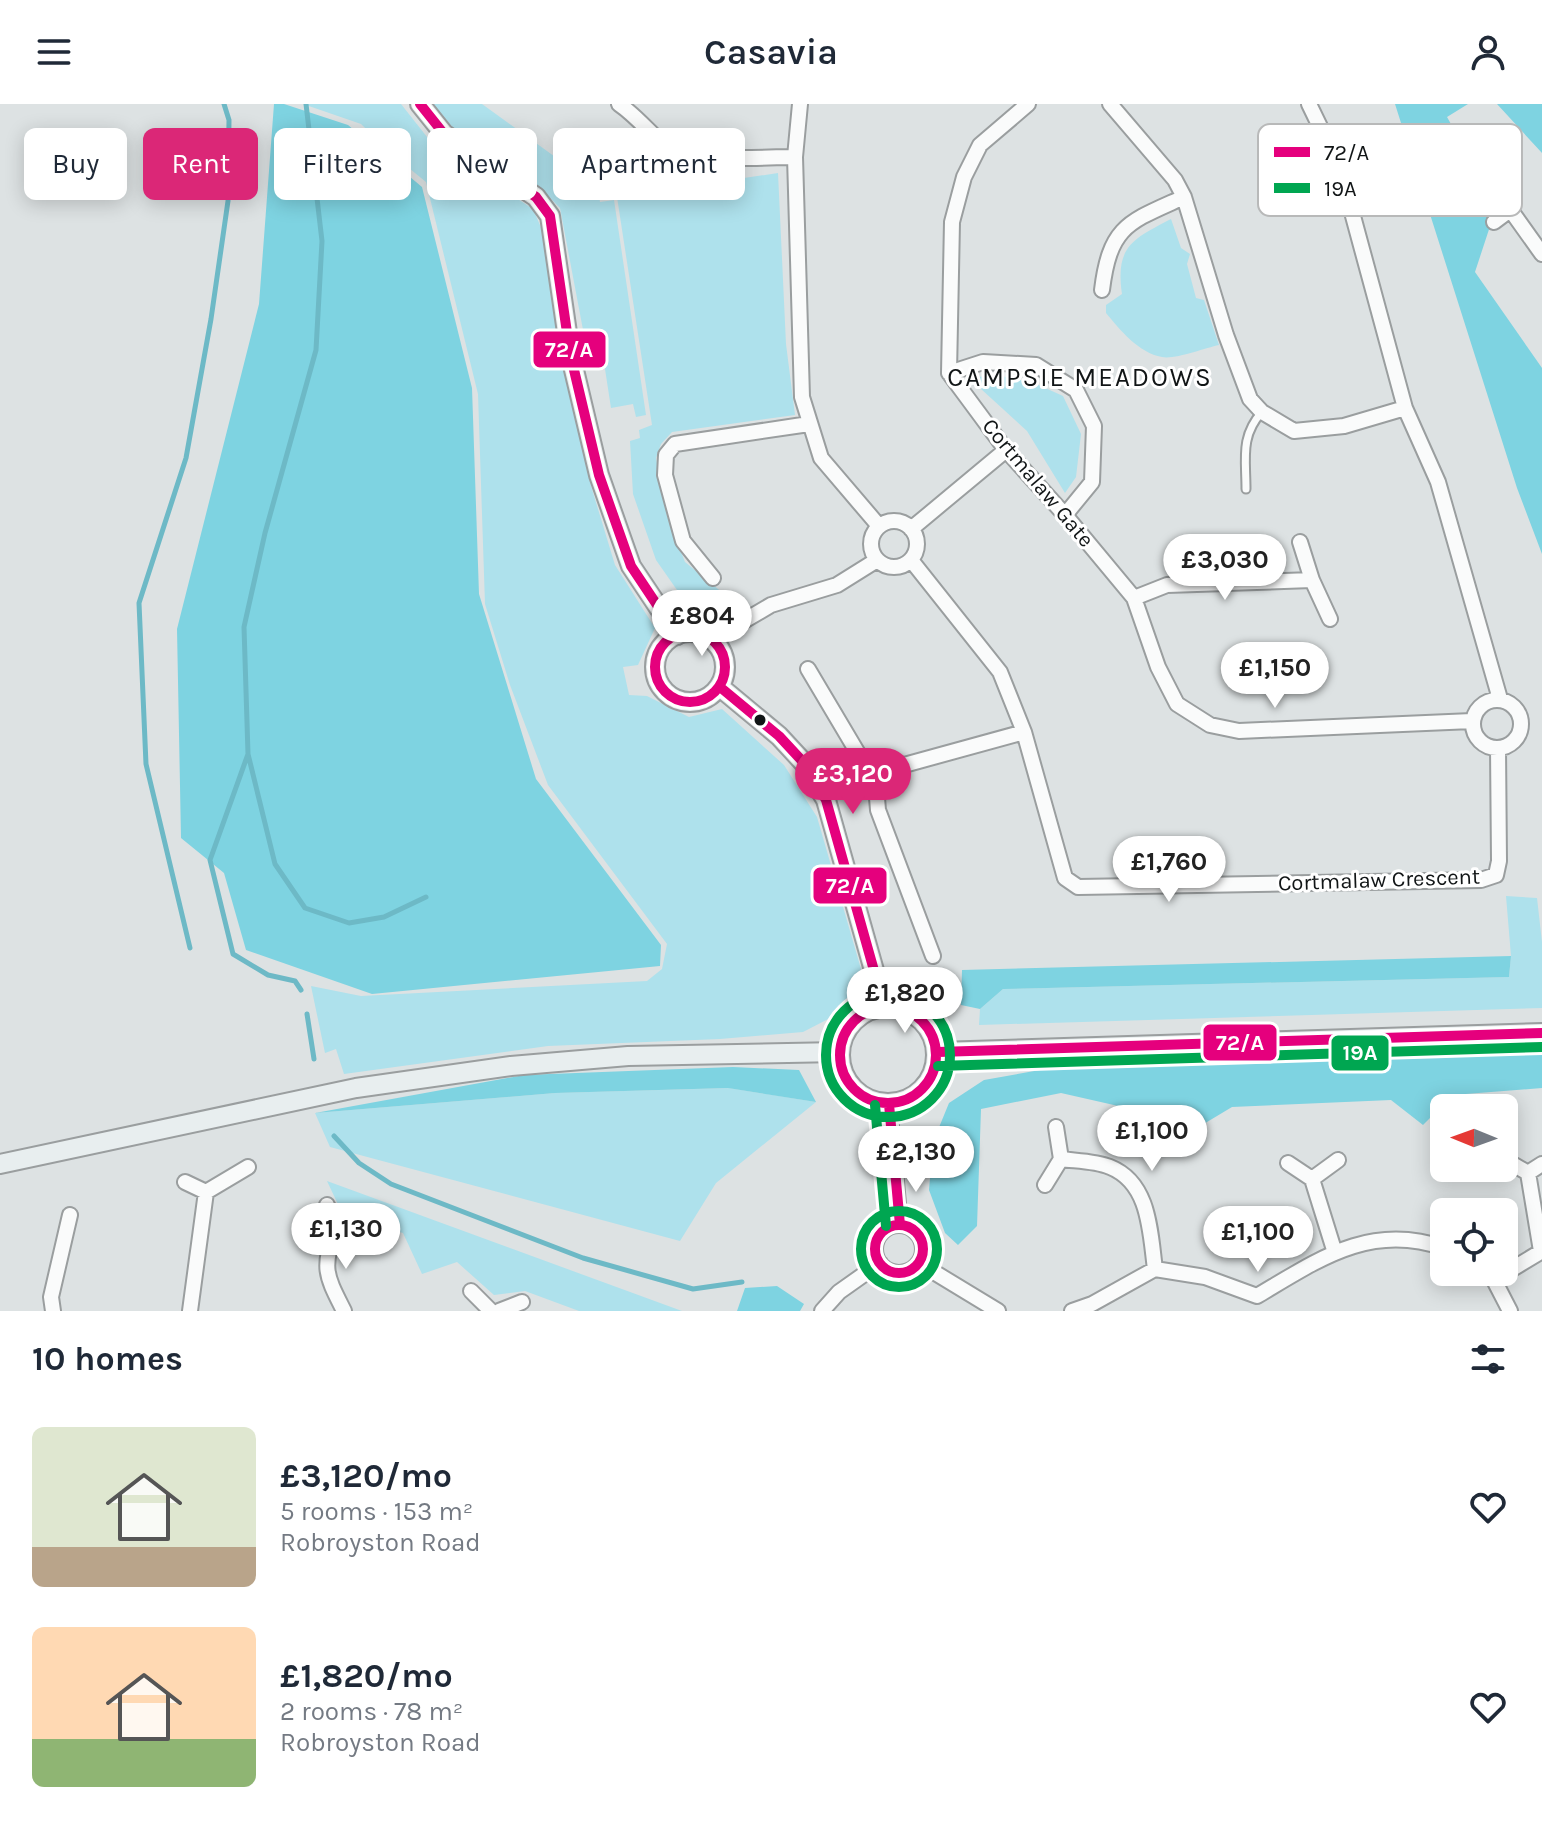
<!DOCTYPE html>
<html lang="en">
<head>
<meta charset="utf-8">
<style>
	body { margin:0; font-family:Karla,sans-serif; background:#f6f6f7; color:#1f2937; height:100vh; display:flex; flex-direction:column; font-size:30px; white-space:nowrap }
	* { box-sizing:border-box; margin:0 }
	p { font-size:26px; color:#747a83 }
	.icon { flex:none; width:44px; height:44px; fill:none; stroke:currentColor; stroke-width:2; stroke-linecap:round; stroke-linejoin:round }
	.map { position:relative; height:1207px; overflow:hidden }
	.panel { display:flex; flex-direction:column; background:#fff; flex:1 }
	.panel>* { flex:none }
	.hud { position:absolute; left:24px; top:24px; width:800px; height:72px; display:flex; gap:16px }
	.needle { width:52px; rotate:271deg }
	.buttons { position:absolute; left:1430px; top:990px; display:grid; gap:16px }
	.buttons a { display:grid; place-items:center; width:88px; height:88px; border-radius:12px; background:#fff; box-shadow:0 4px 20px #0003; font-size:40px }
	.price { position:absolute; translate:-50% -68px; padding:0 18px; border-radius:28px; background:#fff; color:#222; font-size:26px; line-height:52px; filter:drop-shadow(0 2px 4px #0008) }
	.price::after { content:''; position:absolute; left:50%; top:48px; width:24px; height:18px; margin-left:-12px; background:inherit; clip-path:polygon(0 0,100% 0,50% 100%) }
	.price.selected { background:#db2777; color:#fff }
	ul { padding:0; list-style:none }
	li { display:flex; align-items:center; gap:24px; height:200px; padding:0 32px }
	li span { display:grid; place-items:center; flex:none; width:224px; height:160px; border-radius:12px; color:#555 }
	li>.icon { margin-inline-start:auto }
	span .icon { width:96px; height:96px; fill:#fffc; stroke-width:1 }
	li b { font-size:34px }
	h2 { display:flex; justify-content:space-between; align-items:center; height:96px; padding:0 32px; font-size:34px }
	.chip { padding:0 28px; border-radius:12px; background:#fff; box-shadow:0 4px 20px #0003; font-size:28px; line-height:72px }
	.chip.selected { background:#db2777; color:#fff }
	header { display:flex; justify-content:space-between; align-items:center; height:104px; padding:0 32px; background:#fff; font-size:36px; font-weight:600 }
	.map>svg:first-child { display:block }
	.green { fill:#aee1ec }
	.forest { fill:#7ed3e1 }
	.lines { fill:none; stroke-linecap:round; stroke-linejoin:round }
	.stream { stroke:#6db9c6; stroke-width:5 }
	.lane-casing { stroke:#9a9e9f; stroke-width:11 }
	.street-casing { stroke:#9a9e9f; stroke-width:18 }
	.secondary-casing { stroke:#9a9e9f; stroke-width:22 }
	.lane { stroke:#fafbfb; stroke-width:7 }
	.street { stroke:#fafbfb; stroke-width:14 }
	.secondary { stroke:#e8eeef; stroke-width:18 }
	.bus-1-casing { stroke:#fff; stroke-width:16 }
	.bus-2-casing { stroke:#fff; stroke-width:16 }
	.bus-1 { stroke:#e5007d; stroke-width:10 }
	.bus-2 { stroke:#00a651; stroke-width:10 }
	.bus-dot { fill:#111516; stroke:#fff; stroke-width:3 }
	.labels { text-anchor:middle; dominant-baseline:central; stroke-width:6; stroke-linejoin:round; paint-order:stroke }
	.street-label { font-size:22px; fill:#111516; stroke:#fff }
	.quarter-label { font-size:26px; letter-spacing:2px; fill:#111516; stroke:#fff }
	.key { fill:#fff; stroke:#b8b9b9; stroke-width:2 }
	.key-label { font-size:22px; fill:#111516 }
	.line-badge { stroke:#fff; stroke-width:3 }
	.badge-label { font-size:22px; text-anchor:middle; font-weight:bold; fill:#fff }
</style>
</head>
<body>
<header><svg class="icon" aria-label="menu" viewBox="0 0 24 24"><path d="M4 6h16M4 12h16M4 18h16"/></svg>Casavia<svg class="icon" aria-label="person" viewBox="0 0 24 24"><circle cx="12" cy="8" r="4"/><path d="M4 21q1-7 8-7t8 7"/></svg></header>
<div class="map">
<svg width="1542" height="1207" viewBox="0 0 1542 1207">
	<rect width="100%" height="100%" fill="#dde2e3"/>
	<path class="green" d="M 303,0 L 401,0 L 431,38 L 533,105 L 543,128 L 551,194 L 591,382 L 615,461 L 655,524 L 638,561 L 623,563 L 629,591 L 647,592 L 689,613 L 722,605 L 784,661 L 817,713 L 861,865 L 854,892 L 836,911 L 803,928 L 720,935 L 548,942 L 344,970 L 336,945 L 325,949 L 311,882 L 361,892 L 647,877 L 662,865 L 667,840 L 548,681 L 510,581 L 485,500 L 478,290 L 426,78 L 393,51 L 361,20 Z
		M 433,0 L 482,0 L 580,71 L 599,91 L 600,98 L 614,96 L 646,311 L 636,313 L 633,300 L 611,304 L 605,265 L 587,247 L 560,104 L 548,92 L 459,31 Z
		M 778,69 L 786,240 L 795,311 L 672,328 L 661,340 L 656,354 L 667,412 L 685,458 L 729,494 L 716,501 L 684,496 L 656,456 L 633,390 L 630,337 L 640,334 L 639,326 L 652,321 L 617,93 Z
		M 1171,115 L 1181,144 L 1190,150 L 1187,160 L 1196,194 L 1204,196 L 1219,241 C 1205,244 1174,256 1162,253 C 1139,249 1120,226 1106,209 L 1106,201 L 1122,190 C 1115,142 1133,135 1171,115 Z
		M 995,271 L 1032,278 L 1063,292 L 1081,330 L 1076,373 L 1065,389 L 1027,327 L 969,274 Z
		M 1506,792 L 1537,794 L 1542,838 L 1542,904 L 979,921 L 980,905 L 1003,885 L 1509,873 L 1511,852 Z
		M 729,984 L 816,998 L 716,1079 L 680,1137 L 330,1043 L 315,1009 L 555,989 Z
		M 327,1077 L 682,1207 L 579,1207 L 525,1187 L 494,1191 L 457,1158 L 422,1170 L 403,1129 L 343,1111 Z"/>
	<path class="forest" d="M 274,0 L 284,0 L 348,21 L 422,83 L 472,284 L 479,490 L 536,675 L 661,841 L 660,862 L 372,890 L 246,846 L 224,769 L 181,734 L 177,525 L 259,200 Z
		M 1395,0 L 1468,0 L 1447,13 L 1497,101 L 1475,168 L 1542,264 L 1542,450 L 1517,384 Z
		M 1497,0 L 1542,0 L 1542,49 Z
		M 1511,852 L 1509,873 L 1003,885 L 980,905 L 961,901 L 962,866 Z
		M 1542,947 L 1542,984 L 1453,991 L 1423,1021 L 1391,996 L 1232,1003 L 1202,1021 L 1061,989 L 981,1005 L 977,1122 L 958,1141 L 945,1129 L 929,1086 L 933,1038 L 949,999 L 984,976 L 1057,963 Z
		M 733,963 L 799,966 L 816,998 L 728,984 L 555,989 L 315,1009 L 524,971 Z
		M 777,1182 L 804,1200 L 800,1207 L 737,1207 L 745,1184 Z"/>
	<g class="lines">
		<path class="stream" d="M 248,650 L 275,760 L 305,804 L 349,819 L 384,813 L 426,793
			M 190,844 L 146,660 L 139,499 L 186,354 L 211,215 L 228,97 L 229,16 L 224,0
			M 301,886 L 295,877 L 268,871 L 233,850 L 210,756 L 248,650 L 244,523 L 265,429 L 316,246 L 322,137 L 306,0
			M 307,910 L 314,955
			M 334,1032 L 359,1059 L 391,1080 L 583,1154 L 693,1185 L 742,1178"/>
		<defs>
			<path id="lane" d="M 1246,385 C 1246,355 1240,332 1262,308"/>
			<path id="street" d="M 619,0 C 638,13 652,32 670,46 C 686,58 771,53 795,53
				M 800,0 L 795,53 L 802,293 L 821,354 L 879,422
				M 1028,0 L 980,41 L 964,73 L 952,118 L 949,269 L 1006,346 L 1065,411 L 1134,494 L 1158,563 L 1177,600 L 1210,621 L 1239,627 L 1472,617
				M 1110,0 L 1175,76 L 1184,93 L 1226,231 L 1250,295 L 1262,308 L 1294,327 L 1344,322 L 1405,304
				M 1309,0 L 1340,64 L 1405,304 L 1438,378 L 1500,595
				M 1492,80 L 1542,150
				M 1494,118 L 1510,106
				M 1102,186 C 1110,121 1129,118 1184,93
				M 949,269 L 983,258 L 1036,261 L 1076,286 L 1094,322 L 1092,378 L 1065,411
				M871 440a23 23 0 1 1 46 0a23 23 0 1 1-46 0Z
				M 911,425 L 1006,346
				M 1300,438 L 1312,476 L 1330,515
				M 911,456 L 1000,568 L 1024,628 L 1065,774 L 1078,783 L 1481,776 L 1496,771 L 1499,757 L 1498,644
				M 713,474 L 683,437 L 665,371 L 666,351 L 675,340 L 809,320
				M 1134,494 L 1167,481 L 1312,476
				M 713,535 L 771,501 L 837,481 L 877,456
				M 808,565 L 859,651 L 875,669 L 878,706 L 933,852
				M1473 620a24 24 0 1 1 48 0a24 24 0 1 1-48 0Z
				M 875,669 L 1024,628
				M 889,1000 L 900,1121
				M 1061,1055 C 1076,1057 1096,1057 1110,1063 C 1150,1079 1150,1128 1155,1165
				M 1504,1055 L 1528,1069 L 1542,1060
				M 1288,1059 L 1312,1075 L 1338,1056
				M 1528,1069 L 1541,1147
				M 1312,1075 L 1335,1149
				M 185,1078 L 206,1088 L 248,1063
				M 1045,1081 L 1061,1055 L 1056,1023
				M 327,1101 L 335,1127 L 365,1126
				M875 1145a24 24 0 1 1 48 0a24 24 0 1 1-48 0Z
				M 335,1127 C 321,1165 327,1173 344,1207
				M 919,1159 L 998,1207
				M 1483,1168 L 1494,1176 L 1510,1207
				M 1494,1176 L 1542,1147
				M 471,1187 L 491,1207
				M 53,1207 L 51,1193 L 70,1111
				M 190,1207 L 206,1088
				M 499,1207 L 522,1198
				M 822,1207 L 839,1188 L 880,1159
				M 1072,1207 L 1092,1200 L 1155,1165 L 1205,1173 L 1257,1192 C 1318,1156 1370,1118 1444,1144"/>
			<path id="secondary" d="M 420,0 L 444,30 L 536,93 L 550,112 L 570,249 L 599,371 L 631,462 L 677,531
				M655 563a35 35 0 1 1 70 0a35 35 0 1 1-70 0Z
				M 720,583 L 779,632 L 804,659 L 826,696 L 884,902
				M840 951a48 48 0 1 1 96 0a48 48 0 1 1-96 0Z
				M 938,948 L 1542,929
				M 0,1060 L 356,984 L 511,962 L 628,952 L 839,948"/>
		</defs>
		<use href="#lane" class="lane-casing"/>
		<use href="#street" class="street-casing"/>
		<use href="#secondary" class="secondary-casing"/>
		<use href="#lane" class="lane"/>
		<use href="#street" class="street"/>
		<use href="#secondary" class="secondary"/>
		<defs>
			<path id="bus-1" d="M 420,0 L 444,30 L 536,93 L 550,112 L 570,249 L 599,371 L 631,462 L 677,531
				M655 563a35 35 0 1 1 70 0a35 35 0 1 1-70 0Z
				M 720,583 L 779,632 L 804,659 L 826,696 L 884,902
				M840 951a48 48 0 1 1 96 0a48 48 0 1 1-96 0Z
				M 938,948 L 1542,929
				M 889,1000 L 900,1121
				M875 1145a24 24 0 1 1 48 0a24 24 0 1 1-48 0Z"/>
			<path id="bus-2" d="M826 951a62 62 0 1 1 124 0a62 62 0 1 1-124 0Z
				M 938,962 L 1542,943
				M 875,1001 L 886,1122
				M861 1145a38 38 0 1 1 76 0a38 38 0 1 1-76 0Z"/>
		</defs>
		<use href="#bus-1" class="bus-1-casing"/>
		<use href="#bus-2" class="bus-2-casing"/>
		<use href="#bus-1" class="bus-1"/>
		<use href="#bus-2" class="bus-2"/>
	</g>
	<circle class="bus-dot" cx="760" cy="616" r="7"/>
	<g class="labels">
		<g class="street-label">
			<text transform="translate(1038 379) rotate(50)">Cortmalaw Gate</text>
			<text transform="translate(1379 776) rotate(-2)">Cortmalaw Crescent</text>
		</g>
		<g class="quarter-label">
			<text x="1080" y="273">CAMPSIE MEADOWS</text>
		</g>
	</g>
	<rect x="1258" y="20" width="264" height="92" rx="12" class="key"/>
	<rect x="1274" y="43" width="36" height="10" fill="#e5007d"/>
	<rect x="1274" y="79" width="36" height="10" fill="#00a651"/>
	<g class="key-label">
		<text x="1324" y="56">72/A</text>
		<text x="1324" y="92">19A</text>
	</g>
	<g class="line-badge">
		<rect x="532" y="226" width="75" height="39" rx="8" fill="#e5007d"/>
		<rect x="812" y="762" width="76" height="39" rx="8" fill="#e5007d"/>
		<rect x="1202" y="919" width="76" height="39" rx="8" fill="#e5007d"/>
		<rect x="1330" y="930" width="60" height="38" rx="8" fill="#00a651"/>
	</g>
	<g class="badge-label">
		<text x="569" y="253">72/A</text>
		<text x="850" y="789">72/A</text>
		<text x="1240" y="946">72/A</text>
		<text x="1360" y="956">19A</text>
	</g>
</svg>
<div class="buttons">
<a><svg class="needle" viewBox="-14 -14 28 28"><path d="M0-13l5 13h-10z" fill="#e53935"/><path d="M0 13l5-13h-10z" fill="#747a83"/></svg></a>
<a><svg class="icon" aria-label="locate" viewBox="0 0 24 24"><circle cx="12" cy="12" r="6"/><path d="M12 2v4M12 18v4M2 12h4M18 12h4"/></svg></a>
</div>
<b class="price" style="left:1225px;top:498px">£3,030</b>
<b class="price" style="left:702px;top:554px">£804</b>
<b class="price" style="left:1275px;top:606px">£1,150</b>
<b class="price selected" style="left:853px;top:712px">£3,120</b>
<b class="price" style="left:1169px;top:800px">£1,760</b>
<b class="price" style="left:905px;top:931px">£1,820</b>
<b class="price" style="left:1152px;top:1069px">£1,100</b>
<b class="price" style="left:916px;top:1090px">£2,130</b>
<b class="price" style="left:346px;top:1167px">£1,130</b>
<b class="price" style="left:1258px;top:1170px">£1,100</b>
<div class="hud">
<a class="chip">Buy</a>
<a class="chip selected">Rent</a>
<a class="chip">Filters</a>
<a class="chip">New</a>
<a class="chip">Apartment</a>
</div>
</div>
<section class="panel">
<h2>10 homes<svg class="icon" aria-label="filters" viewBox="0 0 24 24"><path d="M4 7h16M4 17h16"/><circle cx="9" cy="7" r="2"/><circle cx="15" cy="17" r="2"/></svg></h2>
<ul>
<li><span style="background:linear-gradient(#dfe7d0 75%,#b9a48a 0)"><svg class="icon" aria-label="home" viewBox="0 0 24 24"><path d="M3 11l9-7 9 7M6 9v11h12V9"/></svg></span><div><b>£3,120/mo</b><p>5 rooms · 153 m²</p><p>Robroyston Road</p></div><svg class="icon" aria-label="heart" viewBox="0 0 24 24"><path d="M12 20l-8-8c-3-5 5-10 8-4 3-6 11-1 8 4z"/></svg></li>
<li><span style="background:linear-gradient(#ffd9b3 70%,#8fb573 0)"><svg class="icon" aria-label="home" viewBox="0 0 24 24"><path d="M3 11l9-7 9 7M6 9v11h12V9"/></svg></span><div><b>£1,820/mo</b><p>2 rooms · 78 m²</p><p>Robroyston Road</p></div><svg class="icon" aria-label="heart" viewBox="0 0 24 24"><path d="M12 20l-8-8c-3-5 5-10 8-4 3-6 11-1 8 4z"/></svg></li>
</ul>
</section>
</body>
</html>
